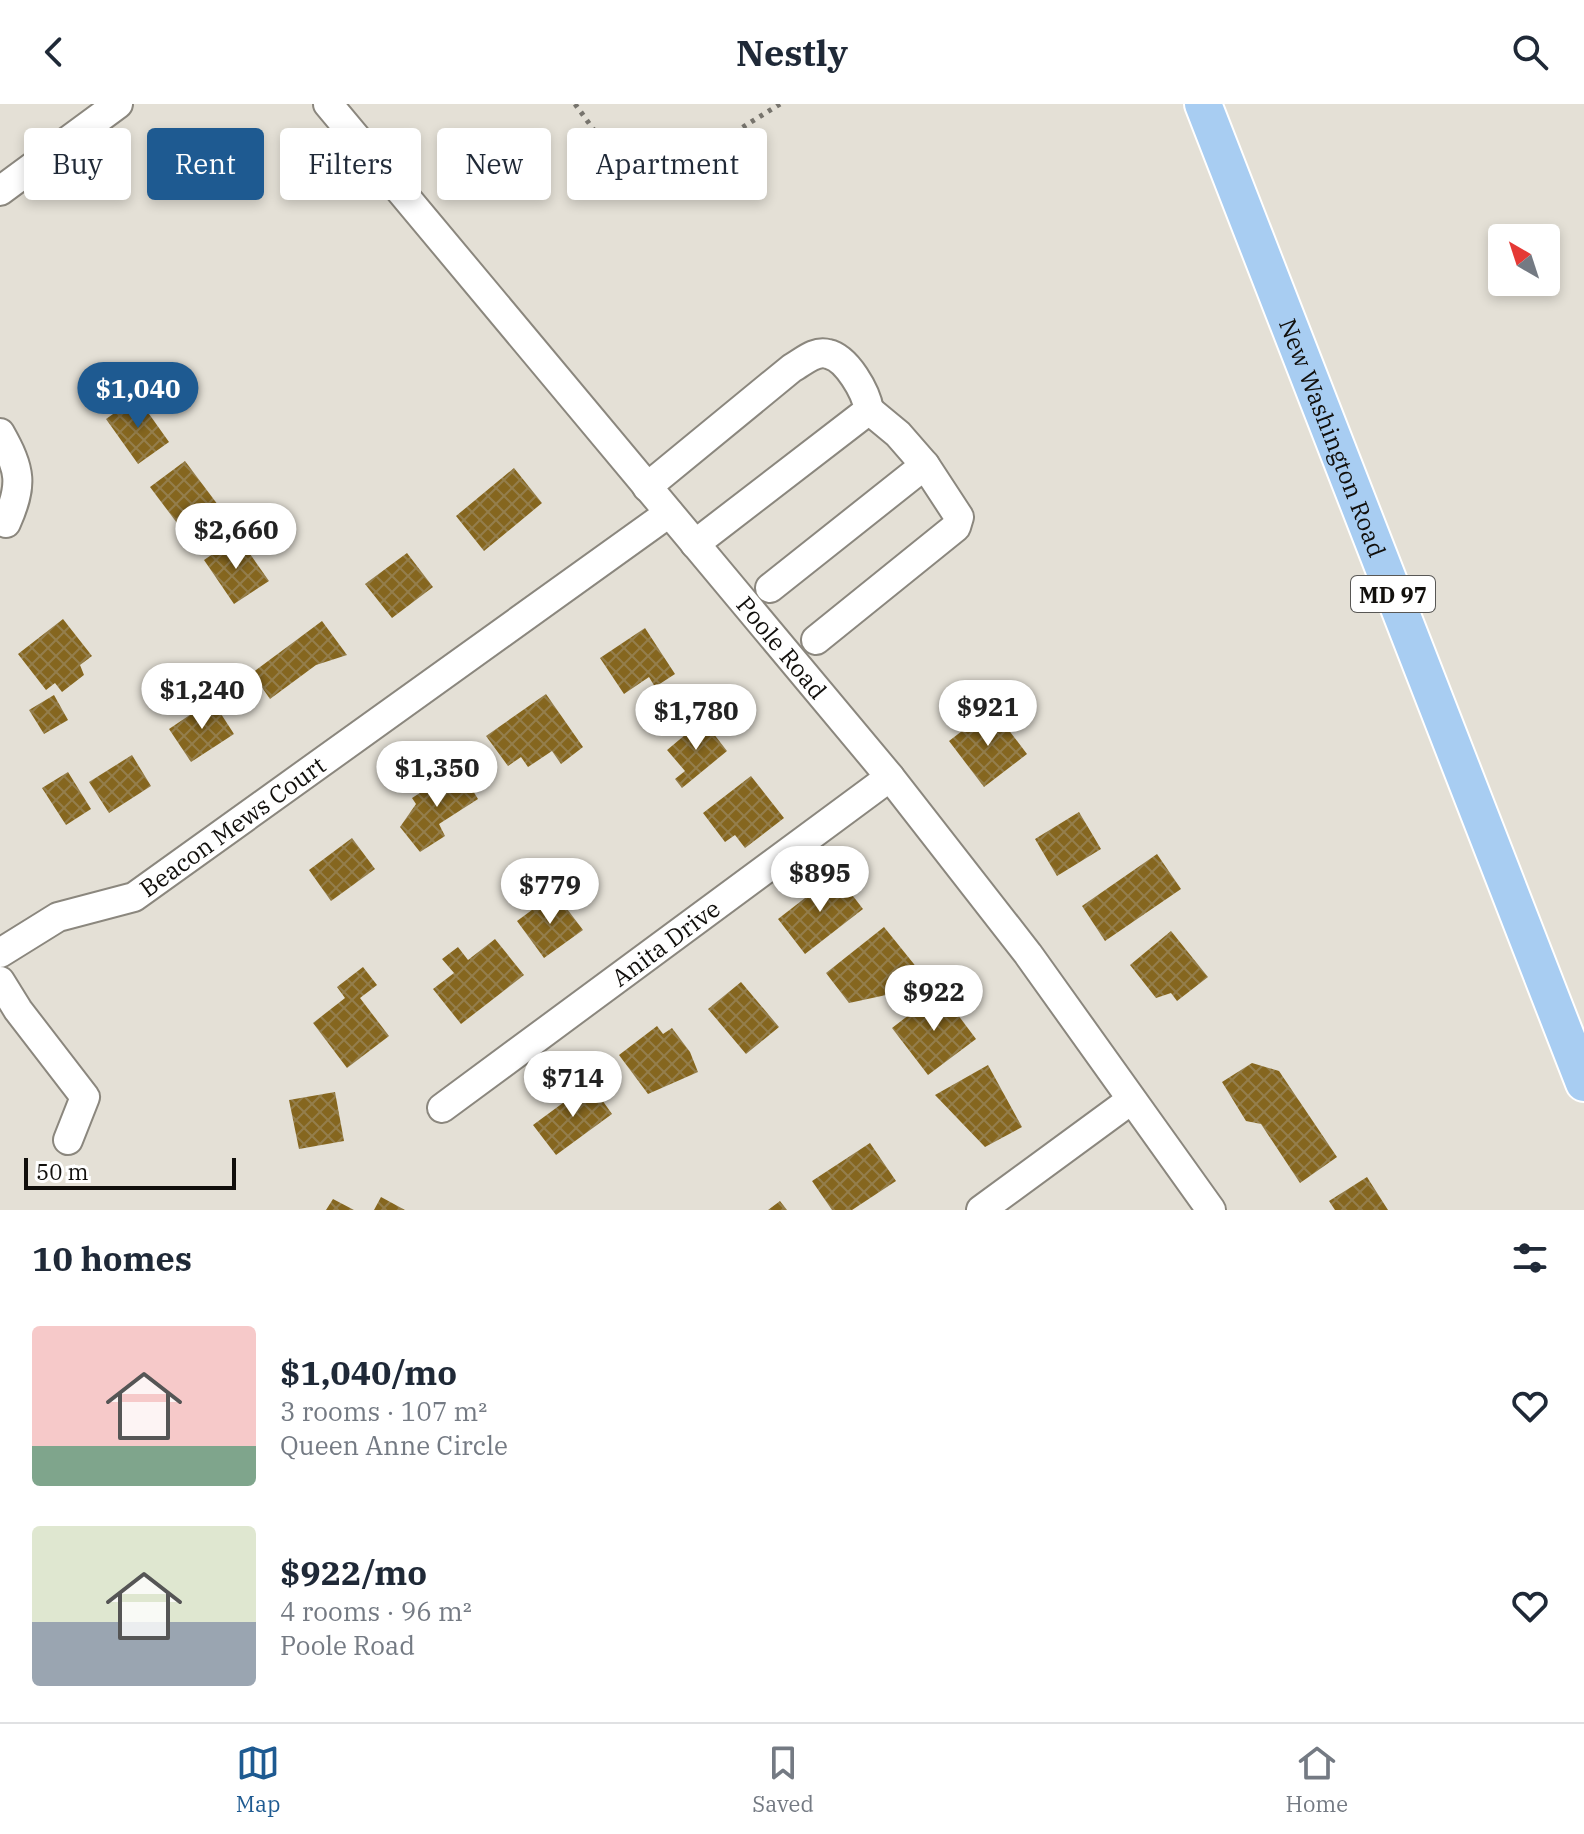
<!DOCTYPE html>
<html lang="en">
<head>
<meta charset="utf-8">
<style>
	body { margin:0; font-family:"IBM Plex Serif",serif; background:#f2f2f3; color:#1f2937; height:100vh; display:flex; flex-direction:column; font-size:30px; white-space:nowrap }
	* { box-sizing:border-box; margin:0 }
	p { font-size:26px; color:#747a83 }
	.icon { flex:none; width:44px; height:44px; fill:none; stroke:currentColor; stroke-width:2; stroke-linecap:round; stroke-linejoin:round }
	.map { position:relative; height:1106px; overflow:hidden }
	.sheet { display:flex; flex-direction:column; background:#fff; flex:1 }
	.sheet>* { flex:none }
	.guide { position:absolute; left:24px; top:24px; width:800px; height:72px; display:flex; gap:16px }
	.needle { width:52px; rotate:321deg }
	.controls { position:absolute; left:1488px; top:120px; display:grid; gap:16px }
	.controls a { display:grid; place-items:center; width:72px; height:72px; border-radius:8px; background:#fff; box-shadow:0 4px 12px #0003; font-size:40px }
	.scale { position:absolute; left:24px; bottom:20px; width:212px; box-sizing:border-box; padding-left:8px; border:4px solid #110f0c; border-top:0; font-size:22px; line-height:28px; white-space:nowrap; color:#110f0c; -webkit-text-stroke:6px #fff; paint-order:stroke }
	.price { position:absolute; translate:-50% -68px; padding:0 18px; border-radius:28px; background:#fff; color:#222; font-size:26px; line-height:52px; filter:drop-shadow(0 2px 4px #0008) }
	.price::after { content:''; position:absolute; left:50%; top:48px; width:24px; height:18px; margin-left:-12px; background:inherit; clip-path:polygon(0 0,100% 0,50% 100%) }
	.price.on { background:#1e5a91; color:#fff }
	ul { padding:0; list-style:none }
	li { display:flex; align-items:center; gap:24px; height:200px; padding:0 32px }
	li span { display:grid; place-items:center; flex:none; width:224px; height:160px; border-radius:8px; color:#555 }
	li>.icon { margin-inline-start:auto }
	span .icon { width:96px; height:96px; fill:#fffc; stroke-width:1 }
	li b { font-size:34px }
	h2 { display:flex; justify-content:space-between; align-items:center; height:96px; padding:0 32px; font-size:34px }
	.chip { padding:0 28px; border-radius:8px; background:#fff; box-shadow:0 4px 12px #0003; font-size:28px; line-height:72px }
	.chip.on { background:#1e5a91; color:#fff }
	header { display:flex; justify-content:space-between; align-items:center; height:104px; padding:0 32px; background:#fff; font-size:36px; font-weight:800 }
	.tabs { display:flex; justify-content:space-around; align-items:center; height:112px; border-top:2px solid #e0e1e3; background:#fff; font-size:22px; color:#747a83 }
	.tabs a { display:grid; justify-items:center; gap:4px }
	.tabs .on { color:#1e5a91 }
	.map>svg:first-child { display:block }
	.building { fill:url(#building-cross-hatch) }
	.lines { fill:none; stroke-linecap:round; stroke-linejoin:round }
	.minor-casing { stroke:#8b877e; stroke-width:32 }
	.major-casing { stroke:#fff; stroke-width:40 }
	.path { stroke:#77746d; stroke-width:5; stroke-dasharray:4 6; stroke-linecap:butt }
	.minor { stroke:#fff; stroke-width:28 }
	.major { stroke:#a8cdf2; stroke-width:36 }
	.labels { text-anchor:middle; dominant-baseline:central; stroke-width:7; stroke-linejoin:round; paint-order:stroke }
	.shield { fill:#fff; stroke:#585755; stroke-width:2 }
	.shield-label { font-size:22px; font-weight:bold; fill:#110f0c }
	.street-label { font-size:24px; fill:#110f0c; stroke:#fff }
</style>
</head>
<body>
<header><svg class="icon" aria-label="back" viewBox="0 0 24 24"><path d="M15 5l-7 7 7 7"/></svg>Nestly<svg class="icon" aria-label="search" viewBox="0 0 24 24"><circle cx="10" cy="10" r="6"/><path d="M15 15l6 6"/></svg></header>
<div class="map">
<svg width="1584" height="1106" viewBox="0 0 1584 1106">
	<defs>
		<pattern id="building-cross-hatch" width="8" height="8" patternUnits="userSpaceOnUse" patternTransform="scale(2)"><rect width="8" height="8" fill="#85661f"/><path d="M0 0l8 8M0 8l8-8" fill="none" stroke="#947e4c"/></pattern>
	</defs>
	<rect width="100%" height="100%" fill="#e4e0d6"/>
	<path class="building" d="M 137,293 L 169,338 L 138,360 L 106,315 Z
		M 185,357 L 221,405 L 186,431 L 150,383 Z
		M 514,364 L 542,399 L 484,447 L 456,412 Z
		M 238,433 L 269,477 L 234,500 L 204,456 Z
		M 407,449 L 433,483 L 392,514 L 365,480 Z
		M 63,515 L 92,552 L 80,561 L 84,571 L 62,588 L 55,579 L 46,586 L 18,550 Z
		M 322,517 L 347,551 L 316,561 L 270,595 L 252,569 Z
		M 645,524 L 675,570 L 655,583 L 649,573 L 624,590 L 600,554 Z
		M 546,590 L 583,643 L 561,660 L 552,647 L 528,663 L 521,653 L 508,662 L 486,632 Z
		M 54,591 L 68,616 L 44,630 L 29,606 Z
		M 212,596 L 234,630 L 191,658 L 169,625 Z
		M 992,604 L 1027,650 L 984,683 L 949,637 Z
		M 703,616 L 727,647 L 682,684 L 675,675 L 685,667 L 667,646 Z
		M 132,651 L 151,682 L 109,709 L 89,678 Z
		M 459,664 L 478,695 L 439,720 L 445,732 L 420,748 L 400,723 L 416,700 L 412,694 Z
		M 68,668 L 91,705 L 66,721 L 42,684 Z
		M 751,672 L 784,714 L 745,744 L 735,731 L 725,738 L 703,709 Z
		M 1079,708 L 1101,745 L 1057,772 L 1035,735 Z
		M 352,734 L 375,765 L 331,797 L 309,766 Z
		M 1157,750 L 1181,785 L 1105,837 L 1082,802 Z
		M 836,770 L 863,805 L 805,850 L 778,815 Z
		M 555,789 L 583,826 L 544,854 L 517,817 Z
		M 884,823 L 922,870 L 900,888 L 849,899 L 826,869 Z
		M 1171,827 L 1208,873 L 1177,897 L 1171,889 L 1156,894 L 1130,861 Z
		M 495,835 L 524,871 L 461,920 L 433,885 L 454,869 L 442,855 L 458,843 L 468,856 Z
		M 363,863 L 377,881 L 360,894 L 389,932 L 347,964 L 313,919 L 345,894 L 337,883 Z
		M 741,878 L 779,923 L 746,950 L 708,905 Z
		M 940,887 L 976,935 L 928,971 L 892,924 Z
		M 657,922 L 663,930 L 672,924 L 690,948 L 698,968 L 648,990 L 619,951 Z
		M 1252,959 L 1279,967 L 1337,1053 L 1300,1079 L 1261,1020 L 1246,1017 L 1222,978 Z
		M 988,961 L 1022,1023 L 985,1043 L 935,991 Z
		M 590,979 L 612,1010 L 556,1051 L 533,1021 Z
		M 335,988 L 344,1037 L 299,1045 L 289,996 Z
		M 870,1039 L 896,1077 L 852,1106 L 832,1106 L 812,1077 Z
		M 1367,1073 L 1388,1106 L 1335,1106 L 1329,1097 Z
		M 381,1093 L 405,1106 L 374,1106 Z
		M 333,1095 L 354,1106 L 326,1106 Z
		M 780,1097 L 787,1106 L 768,1106 Z"/>
	<g class="lines">
		<defs>
			<g id="minor">
				<path id="s1" d="M 328,0 L 890,673 L 1028,850 L 1211,1106"/>
				<path d="M 0,87 L 118,0"/>
				<path d="M 0,329 C 21,366 23,381 6,419"/>
				<path d="M 647,383 L 792,264 C 803,258 815,246 828,250 C 847,254 866,288 869,306 L 695,440"/>
				<path d="M 770,484 L 925,361 L 898,330 L 869,306"/>
				<path d="M 816,536 L 956,423 L 959,413 L 925,361"/>
				<path id="s2" d="M 0,849 L 58,813 L 134,793 L 669,409"/>
				<path d="M 0,877 L 18,906 L 85,993 L 68,1036"/>
				<path id="s3" d="M 442,1004 L 890,673"/>
				<path d="M 981,1106 L 1131,996"/>
			</g>
			<g id="major">
				<path id="s4" d="M 1203,0 L 1584,979"/>
			</g>
		</defs>
		<use href="#minor" class="minor-casing"/>
		<use href="#major" class="major-casing"/>
		<path class="path" d="M 575,0 L 626,70 L 640,77 L 658,76 L 780,0"/>
		<use href="#minor" class="minor"/>
		<use href="#major" class="major"/>
	</g>
	<g class="labels">
		<rect class="shield" x="1351" y="472" width="84" height="36" rx="6"/>
		<g class="shield-label">
			<text x="1393" y="490">MD 97</text>
		</g>
		<g class="street-label">
			<text stroke="none"><textPath href="#s4" startOffset="358">New Washington Road</textPath></text>
			<text stroke="none"><textPath href="#s1" startOffset="708">Poole Road</textPath></text>
			<text stroke="none"><textPath href="#s2" startOffset="268">Beacon Mews Court</textPath></text>
			<text stroke="none"><textPath href="#s3" startOffset="278">Anita Drive</textPath></text>
		</g>
	</g>
</svg>
<div class="controls">
<a><svg class="needle" viewBox="-14 -14 28 28"><path d="M0-13l5 13h-10z" fill="#e53935"/><path d="M0 13l5-13h-10z" fill="#747a83"/></svg></a>
</div>
<div class="scale">50 m</div>
<b class="price on" style="left:138px;top:326px">$1,040</b>
<b class="price" style="left:236px;top:467px">$2,660</b>
<b class="price" style="left:202px;top:627px">$1,240</b>
<b class="price" style="left:988px;top:644px">$921</b>
<b class="price" style="left:696px;top:648px">$1,780</b>
<b class="price" style="left:437px;top:705px">$1,350</b>
<b class="price" style="left:820px;top:810px">$895</b>
<b class="price" style="left:550px;top:822px">$779</b>
<b class="price" style="left:934px;top:929px">$922</b>
<b class="price" style="left:573px;top:1015px">$714</b>
<div class="guide">
<a class="chip">Buy</a>
<a class="chip on">Rent</a>
<a class="chip">Filters</a>
<a class="chip">New</a>
<a class="chip">Apartment</a>
</div>
</div>
<section class="sheet">
<h2>10 homes<svg class="icon" aria-label="filters" viewBox="0 0 24 24"><path d="M4 7h16M4 17h16"/><circle cx="9" cy="7" r="2"/><circle cx="15" cy="17" r="2"/></svg></h2>
<ul>
<li><span style="background:linear-gradient(#f6c9c9 75%,#7fa58c 0)"><svg class="icon" aria-label="home" viewBox="0 0 24 24"><path d="M3 11l9-7 9 7M6 9v11h12V9"/></svg></span><div><b>$1,040/mo</b><p>3 rooms · 107 m²</p><p>Queen Anne Circle</p></div><svg class="icon" aria-label="heart" viewBox="0 0 24 24"><path d="M12 20l-8-8c-3-5 5-10 8-4 3-6 11-1 8 4z"/></svg></li>
<li><span style="background:linear-gradient(#dfe7d0 60%,#9aa5b1 0)"><svg class="icon" aria-label="home" viewBox="0 0 24 24"><path d="M3 11l9-7 9 7M6 9v11h12V9"/></svg></span><div><b>$922/mo</b><p>4 rooms · 96 m²</p><p>Poole Road</p></div><svg class="icon" aria-label="heart" viewBox="0 0 24 24"><path d="M12 20l-8-8c-3-5 5-10 8-4 3-6 11-1 8 4z"/></svg></li>
</ul>
</section>
<nav class="tabs">
<a class="on"><svg class="icon" aria-label="map" viewBox="0 0 24 24"><path d="M3 6l6-2 6 2 6-2v14l-6 2-6-2-6 2zM9 4v14M15 6v14"/></svg>Map</a>
<a><svg class="icon" aria-label="saved" viewBox="0 0 24 24"><path d="M7 4h10v16l-5-4-5 4z"/></svg>Saved</a>
<a><svg class="icon" aria-label="home" viewBox="0 0 24 24"><path d="M3 11l9-7 9 7M6 9v11h12V9"/></svg>Home</a>
</nav>
</body>
</html>
